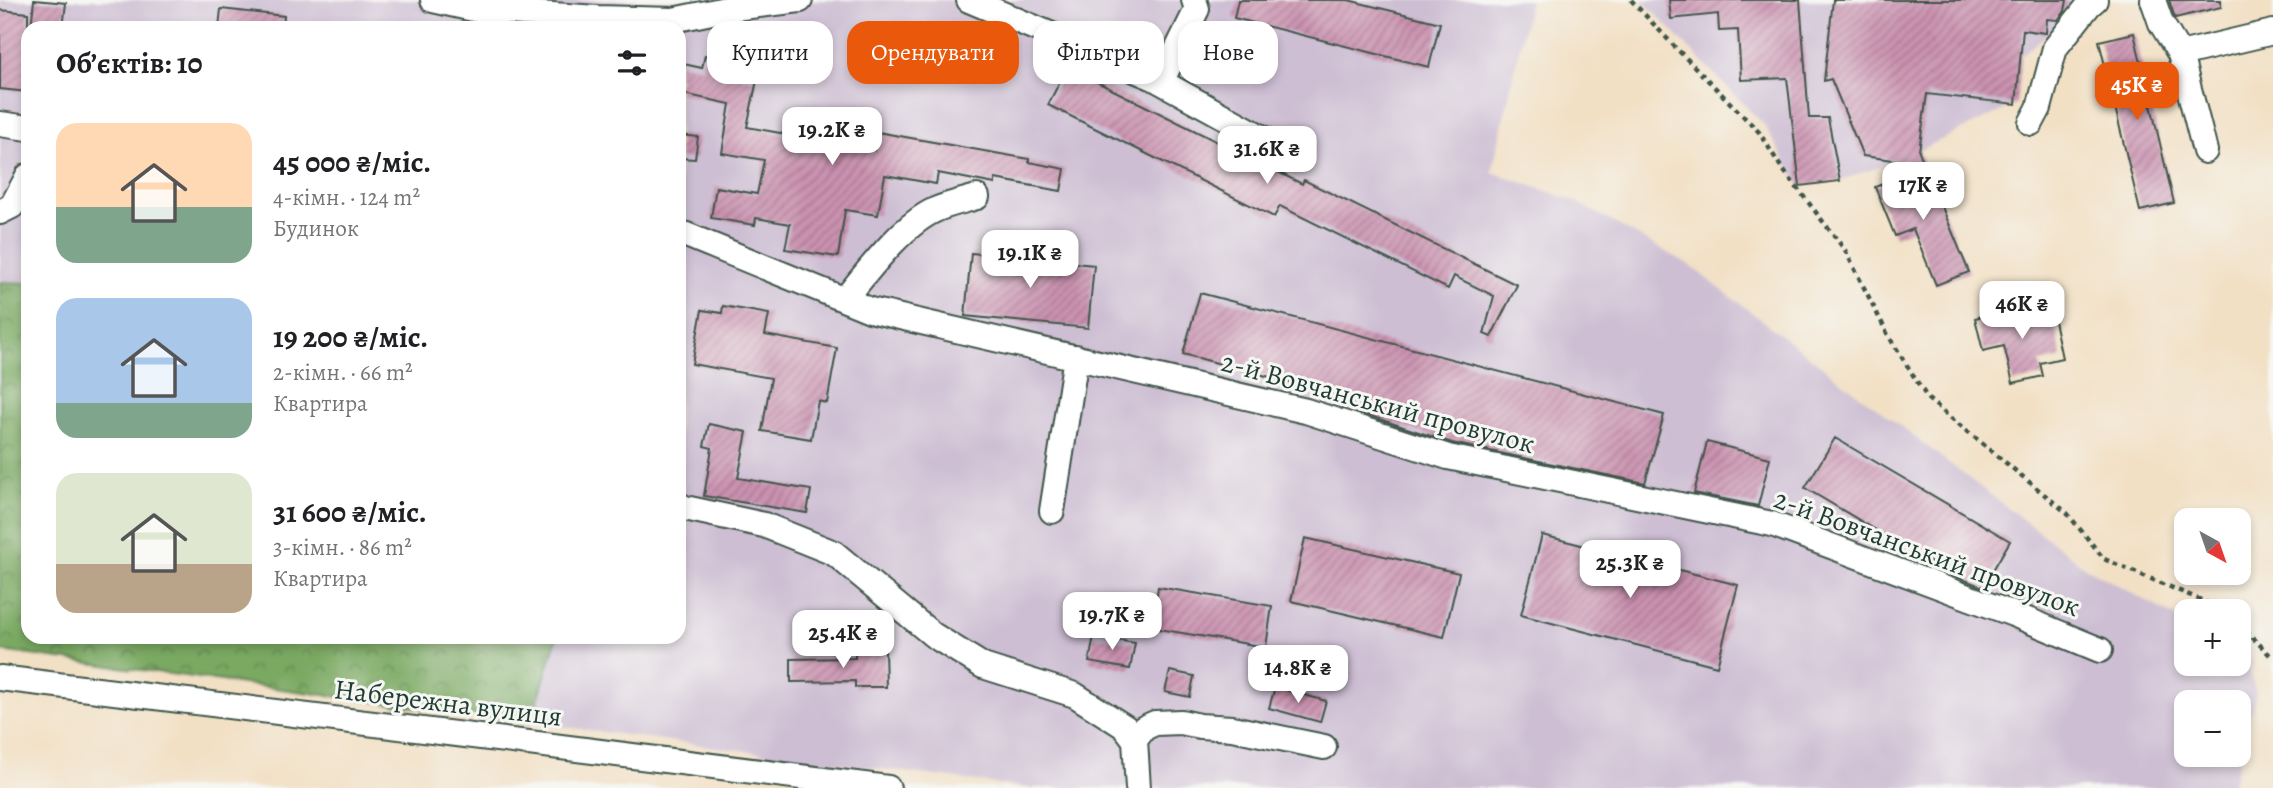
<!DOCTYPE html>
<html lang="uk">
<head>
<meta charset="utf-8">
<style>
	body { margin:0; font-family:Alegreya,serif; background:#f2f2f2; color:#202124; height:100vh; display:flex; flex-direction:column; font-size:26px; white-space:nowrap }
	* { box-sizing:border-box; margin:0 }
	p { font-size:23px; color:#757577 }
	.icon { flex:none; width:38px; height:38px; fill:none; stroke:currentColor; stroke-width:2; stroke-linecap:round; stroke-linejoin:round }
	.map { position:relative; flex:1; overflow:hidden }
	.side { position:absolute; left:21px; top:21px; width:665px; height:623px; display:flex; flex-direction:column; background:#fff; border-radius:21px; box-shadow:0 4px 10px #0003 }
	.side>* { flex:none }
	.top-card { position:absolute; left:707px; top:21px; width:665px; height:63px; display:flex; gap:14px }
	.needle { width:46px; rotate:140deg }
	.tools { position:absolute; left:2174px; top:508px; display:grid; gap:14px }
	.tools a { display:grid; place-items:center; width:77px; height:77px; border-radius:14px; background:#fff; box-shadow:0 4px 10px #0003; font-size:35px }
	.price { position:absolute; translate:-50% -60px; padding:0 16px; border-radius:14px; background:#fff; color:#222; font-size:23px; line-height:46px; filter:drop-shadow(0 2px 4px #0008) }
	.price::after { content:''; position:absolute; left:50%; top:42px; width:21px; height:16px; margin-left:-10px; background:inherit; clip-path:polygon(0 0,100% 0,50% 100%) }
	.price.active { background:#ea580c; color:#fff }
	ul { padding:0; list-style:none }
	li { display:flex; align-items:center; gap:21px; height:175px; padding:0 35px }
	li span { display:grid; place-items:center; flex:none; width:196px; height:140px; border-radius:21px; color:#555 }
	li>.icon { margin-inline-start:auto }
	span .icon { width:84px; height:84px; fill:#fffc; stroke-width:1 }
	li b { font-size:30px }
	h2 { display:flex; justify-content:space-between; align-items:center; height:84px; padding:0 35px; font-size:30px }
	.tag { padding:0 24px; border-radius:21px; background:#fff; box-shadow:0 4px 10px #0003; font-size:24px; line-height:63px }
	.tag.active { background:#ea580c; color:#fff }
	.map>svg:first-child { display:block }
	.industrial { fill:#cdbed3; fill-rule:evenodd }
	.forest { fill:url(#forest-crowns); stroke:#4c734b; stroke-width:2 }
	.building { fill:url(#building-hatch) }
	.lines { fill:none; stroke-linecap:round; stroke-linejoin:round }
	.minor-casing { stroke:#3f554a; stroke-width:28 }
	.path { stroke:#3f554a; stroke-width:4.5; stroke-dasharray:5 5; stroke-linecap:butt }
	.minor { stroke:#fff; stroke-width:24 }
	.labels { text-anchor:middle; dominant-baseline:central; stroke-width:6; stroke-linejoin:round; paint-order:stroke }
	.street-label { font-size:28px; fill:#1f3d34; stroke:#f6f6f2 }
</style>
</head>
<body>
<div class="map">
<svg width="2273" height="788" viewBox="0 0 2273 788">
	<defs>
		<pattern id="forest-crowns" width="20" height="18" patternUnits="userSpaceOnUse" patternTransform="scale(1.75)"><rect width="20" height="18" fill="#7aa962"/><path d="M2 6a3 3 0 1 1 6 0M12 15a3 3 0 1 1 6 0" fill="none" stroke="#638b52"/></pattern>
		<pattern id="building-hatch" width="6" height="6" patternUnits="userSpaceOnUse" patternTransform="scale(1.75)"><rect width="6" height="6" fill="#cb92b0"/><path d="M-1 1l2-2M0 6l6-6M5 7l2-2" fill="none" stroke="#a47890"/></pattern>
	</defs>
	<rect width="100%" height="100%" fill="#f6f6f2"/>
	<filter id="ink" filterUnits="userSpaceOnUse"><feTurbulence type="fractalNoise" baseFrequency=".0143" numOctaves="2"/><feDisplacementMap in="SourceGraphic" scale="14" xChannelSelector="R" yChannelSelector="G"/><feConvolveMatrix kernelMatrix="1 2 1 2 8 2 1 2 1" color-interpolation-filters="sRGB"/></filter>
	<filter id="wash" filterUnits="userSpaceOnUse"><feTurbulence type="fractalNoise" baseFrequency=".00686" numOctaves="4" result="noise"/><feDisplacementMap in="SourceGraphic" scale="28" xChannelSelector="R" yChannelSelector="G"/><feGaussianBlur stdDeviation="1.57" result="paint"/><feColorMatrix in="noise" values="0 0 0 0 0 0 0 0 0 0 0 0 0 0 0 0 0 1.4 0 .05"/><feComposite in="paint" operator="in"/></filter>
	<g filter="url(#wash)">
		<rect width="100%" height="100%" fill="#f2e0c5"/>
		<path class="industrial" d="M 0,0 L 1530,0 L 1492,172 L 1575,201 L 1688,264 L 2085,567 L 2186,623 L 2186,663 L 2238,663 L 2238,653 L 2252,661 L 2250,673 L 2256,693 L 2232,788 L 1027,788 L 223,682 L 548,637 L 679,637 L 679,28 L 28,28 L 28,283 L 0,282 ZM 2186,702 L 2238,702 L 2238,754 L 2186,754 Z
			M 1642,0 L 2085,0 L 2064,21 L 2021,55 L 2016,104 L 1905,157 L 1840,181 L 1800,186 L 1764,125 Z"/>
		<path class="forest" d="M 0,282 L 28,283 L 28,637 L 557,637 L 531,723 L 0,651 Z"/>
		<g id="blocks">
			<path class="building" d="M 34,0 L 66,3 L 63,28 L 31,28 Z
				M 1238,0 L 1348,0 L 1440,23 L 1429,67 L 1234,18 Z
				M 1669,0 L 1800,0 L 1809,118 L 1828,118 L 1840,181 L 1800,186 L 1787,78 L 1741,80 L 1738,30 L 1719,31 L 1718,14 L 1671,19 Z
				M 1833,0 L 2067,0 L 2065,11 L 2058,20 L 2047,19 L 2046,33 L 2023,30 L 2016,104 L 1927,94 L 1919,151 L 1924,164 L 1863,156 L 1831,79 L 1824,81 Z
				M 2169,0 L 2221,0 L 2221,7 L 2175,18 Z
				M 221,9 L 284,16 L 283,28 L 219,28 Z
				M 0,10 L 28,13 L 28,92 L 0,89 Z
				M 2134,33 L 2174,203 L 2140,211 L 2099,41 Z
				M 705,55 L 729,61 L 726,73 L 757,80 L 747,127 L 874,150 L 877,132 L 1029,159 L 1029,162 L 1065,169 L 1061,191 L 995,179 L 995,184 L 938,173 L 936,184 L 885,175 L 878,215 L 845,210 L 838,257 L 785,249 L 790,224 L 756,218 L 755,225 L 711,218 L 716,187 L 757,194 L 764,160 L 722,153 L 730,104 L 679,93 L 679,63 L 702,68 Z
				M 1067,67 L 1302,184 L 1304,180 L 1517,285 L 1491,337 L 1484,334 L 1494,296 L 1454,276 L 1448,289 L 1280,206 L 1274,217 L 1048,105 Z
				M 679,135 L 698,137 L 695,159 L 679,158 Z
				M 1925,166 L 1969,272 L 1936,285 L 1913,229 L 1895,236 L 1875,187 Z
				M 971,253 L 1094,265 L 1088,328 L 965,316 Z
				M 1200,293 L 1664,415 L 1645,483 L 1452,443 L 1358,412 L 1361,401 L 1183,354 Z
				M 723,306 L 769,314 L 765,335 L 837,348 L 827,403 L 818,401 L 811,439 L 762,431 L 771,378 L 692,364 L 702,310 L 722,313 Z
				M 2051,307 L 2062,358 L 2040,363 L 2043,376 L 2013,383 L 2004,346 L 1983,351 L 1975,318 L 1996,313 L 1998,320 Z
				M 709,424 L 747,432 L 738,478 L 811,490 L 807,513 L 704,496 L 712,448 L 704,446 Z
				M 1835,438 L 2010,541 L 1983,587 L 1952,575 L 1805,488 Z
				M 1707,442 L 1770,458 L 1758,506 L 1694,493 Z
				M 1542,535 L 1738,585 L 1717,666 L 1521,615 Z
				M 1305,538 L 1459,573 L 1444,637 L 1291,601 Z
				M 1158,587 L 1272,606 L 1266,647 L 1152,628 Z
				M 1094,636 L 1135,643 L 1130,669 L 1089,662 Z
				M 885,650 L 886,687 L 855,687 L 855,681 L 791,682 L 791,659 L 855,658 L 855,651 Z
				M 1170,671 L 1194,676 L 1190,697 L 1165,692 Z
				M 1275,687 L 1326,701 L 1320,722 L 1269,708 Z"/>
		</g>
	</g>
	<g filter="url(#ink)">
		<use href="#blocks" fill-opacity="0" stroke="#3f554a" stroke-width="2"/>
		<g class="lines">
			<defs>
				<path id="minor" d="M 433,0 L 478,10 L 598,18 L 673,20 L 726,9 L 800,0
					M 969,0 L 1154,78 L 1294,155
					M 2153,0 L 2161,23 L 2180,54
					M 1161,82 L 1197,9 L 1194,0
					M 2031,123 L 2039,108 L 2055,48 L 2089,5 L 2095,0
					M 0,124 L 28,128
					M 2205,151 L 2180,54 L 2273,32
					M 0,212 L 12,206 L 28,176
					M 679,232 L 870,310 L 1306,411 L 1448,457 L 1772,524 L 2013,614 L 2100,650
					M 845,299 C 868,271 902,225 935,210 C 948,204 963,201 977,197
					M 679,505 L 685,508 L 764,525 L 834,553 L 933,635 L 983,666 L 1075,695 L 1125,727 L 1135,740 L 1138,788
					M 1052,511 L 1076,357
					M 0,678 C 296,712 592,752 888,788
					M 1135,740 L 1144,728 L 1155,723 L 1181,722 L 1200,726 L 1232,728 L 1324,747"/>
			</defs>
			<use href="#minor" class="minor-casing"/>
			<path class="path" d="M 1631,0 L 1676,48 L 1759,132 L 1781,167 L 1845,250 L 1888,335 L 1928,399 L 2067,513 L 2104,559 L 2227,611
				M 2238,623 L 2273,658"/>
			<use href="#minor" class="minor"/>
		</g>
	</g>
	<g class="labels">
		<g class="street-label">
			<text transform="translate(1378 403) rotate(15)">2-й Вовчанський провулок</text>
			<text transform="translate(1927 553) rotate(20)">2-й Вовчанський провулок</text>
			<text transform="translate(448 703) rotate(7)">Набережна вулиця</text>
		</g>
	</g>
</svg>
<div class="tools">
<a><svg class="needle" viewBox="-14 -14 28 28"><path d="M0-13l5 13h-10z" fill="#e53935"/><path d="M0 13l5-13h-10z" fill="#757577"/></svg></a>
<a>+</a>
<a>−</a>
</div>
<b class="price active" style="left:2137px;top:122px">45K ₴</b>
<b class="price" style="left:832px;top:167px">19.2K ₴</b>
<b class="price" style="left:1267px;top:186px">31.6K ₴</b>
<b class="price" style="left:1923px;top:222px">17K ₴</b>
<b class="price" style="left:1030px;top:290px">19.1K ₴</b>
<b class="price" style="left:2022px;top:341px">46K ₴</b>
<b class="price" style="left:1630px;top:600px">25.3K ₴</b>
<b class="price" style="left:1112px;top:652px">19.7K ₴</b>
<b class="price" style="left:843px;top:670px">25.4K ₴</b>
<b class="price" style="left:1298px;top:705px">14.8K ₴</b>
<div class="top-card">
<a class="tag">Купити</a>
<a class="tag active">Орендувати</a>
<a class="tag">Фільтри</a>
<a class="tag">Нове</a>
</div>
<section class="side">
<h2>Об’єктів: 10<svg class="icon" aria-label="filters" viewBox="0 0 24 24"><path d="M4 7h16M4 17h16"/><circle cx="9" cy="7" r="2"/><circle cx="15" cy="17" r="2"/></svg></h2>
<ul>
<li><span style="background:linear-gradient(#ffd9b3 60%,#7fa58c 0)"><svg class="icon" aria-label="home" viewBox="0 0 24 24"><path d="M3 11l9-7 9 7M6 9v11h12V9"/></svg></span><div><b>45 000 ₴/міс.</b><p>4-кімн. · 124 m²</p><p>Будинок</p></div></li>
<li><span style="background:linear-gradient(#a9c7e8 75%,#7fa58c 0)"><svg class="icon" aria-label="home" viewBox="0 0 24 24"><path d="M3 11l9-7 9 7M6 9v11h12V9"/></svg></span><div><b>19 200 ₴/міс.</b><p>2-кімн. · 66 m²</p><p>Квартира</p></div></li>
<li><span style="background:linear-gradient(#dfe7d0 65%,#b9a48a 0)"><svg class="icon" aria-label="home" viewBox="0 0 24 24"><path d="M3 11l9-7 9 7M6 9v11h12V9"/></svg></span><div><b>31 600 ₴/міс.</b><p>3-кімн. · 86 m²</p><p>Квартира</p></div></li>
</ul>
</section>
</div>
</body>
</html>
